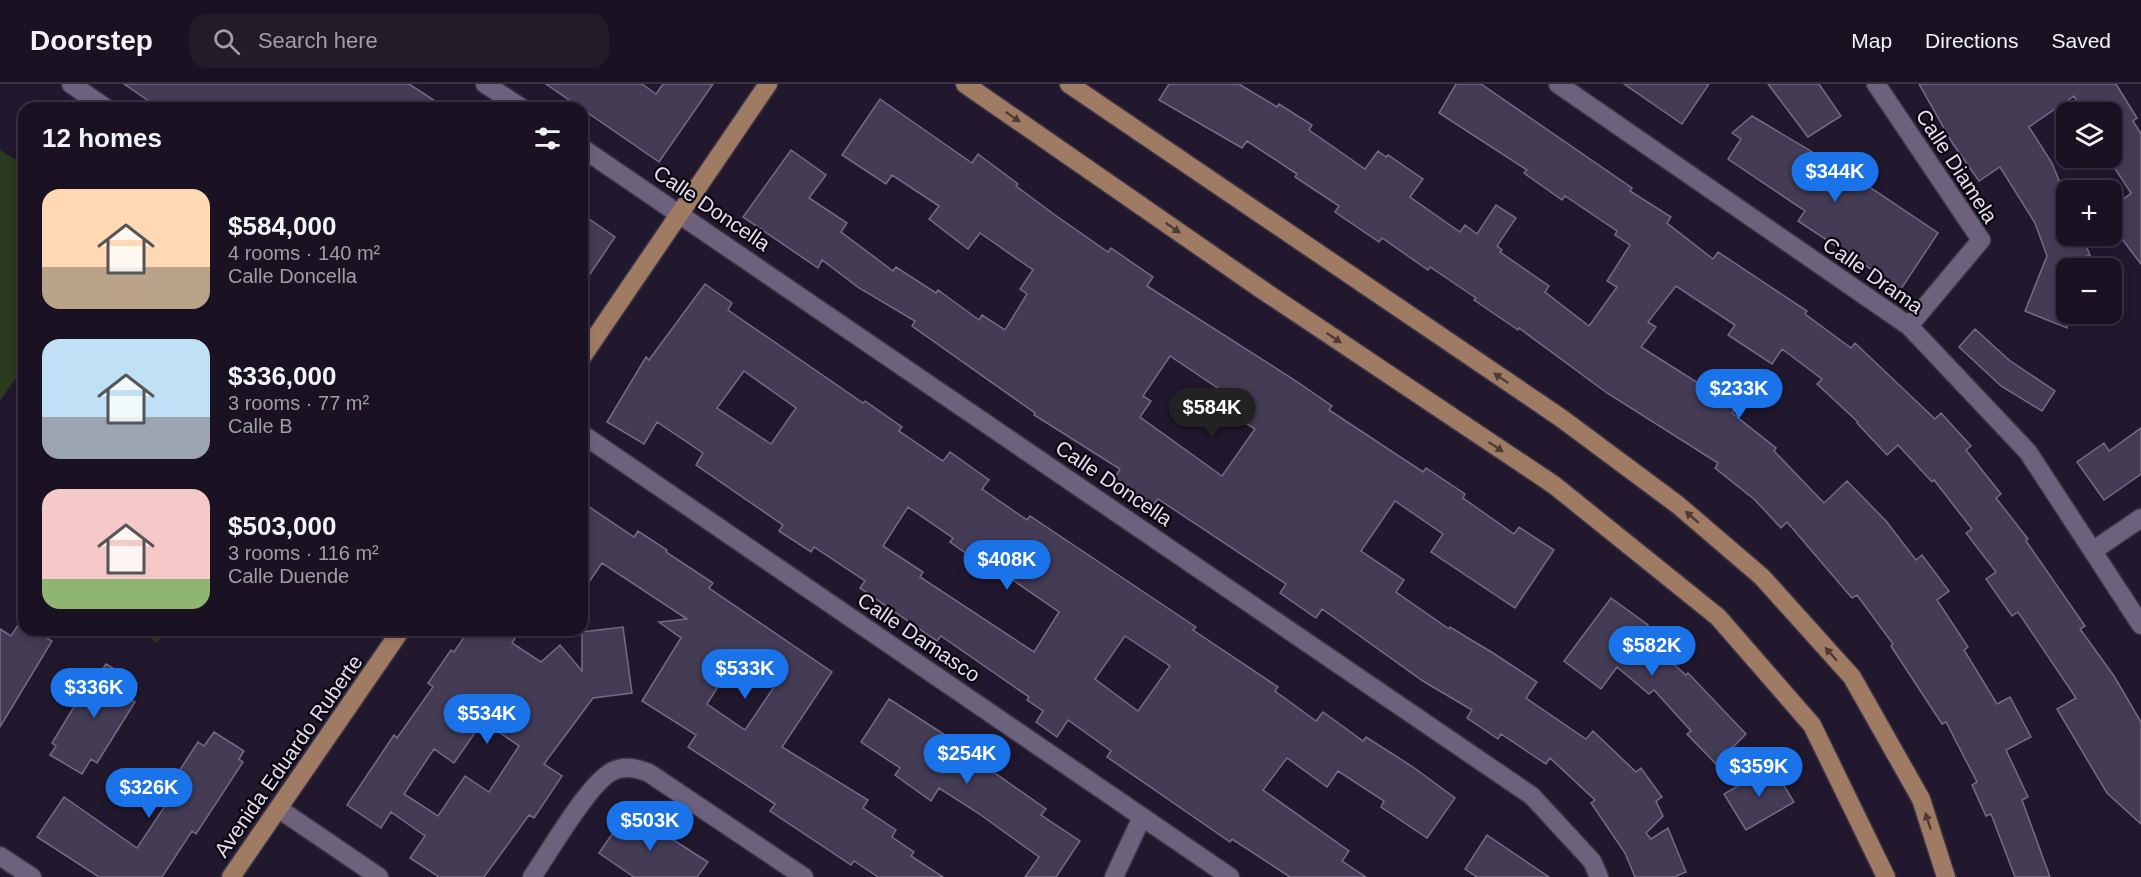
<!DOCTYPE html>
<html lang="en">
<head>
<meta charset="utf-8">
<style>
	body { margin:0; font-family:Arial,sans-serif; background:#231b2a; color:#f1f3f6; height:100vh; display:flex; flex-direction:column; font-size:22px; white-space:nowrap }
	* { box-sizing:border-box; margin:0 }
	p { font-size:20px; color:#9f9ea5 }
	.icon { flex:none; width:33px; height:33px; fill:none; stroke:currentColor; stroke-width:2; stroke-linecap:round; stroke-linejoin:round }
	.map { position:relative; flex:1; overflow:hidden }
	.panel { position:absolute; left:18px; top:18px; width:570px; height:534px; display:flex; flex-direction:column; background:#1a1222; border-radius:18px; box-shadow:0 3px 9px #0003,0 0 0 2px #383240 }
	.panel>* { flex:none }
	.tools { position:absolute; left:2056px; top:18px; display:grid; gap:12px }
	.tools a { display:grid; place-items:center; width:66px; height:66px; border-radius:12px; background:#1a1222; box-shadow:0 3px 9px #0003,0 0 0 2px #383240; font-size:30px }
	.price { position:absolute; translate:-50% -51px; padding:0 14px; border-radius:21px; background:#1a73e8; color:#fff; font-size:20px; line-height:39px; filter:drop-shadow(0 2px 3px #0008) }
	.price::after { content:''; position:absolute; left:50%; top:36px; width:18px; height:14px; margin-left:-9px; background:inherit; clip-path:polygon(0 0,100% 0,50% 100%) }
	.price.selected { background:#222; color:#fff }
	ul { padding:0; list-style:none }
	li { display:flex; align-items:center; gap:18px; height:150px; padding:0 24px }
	li span { display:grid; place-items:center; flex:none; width:168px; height:120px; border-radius:18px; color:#555 }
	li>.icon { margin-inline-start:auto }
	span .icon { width:72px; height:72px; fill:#fffc; stroke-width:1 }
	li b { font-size:26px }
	h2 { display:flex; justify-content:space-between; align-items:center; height:72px; padding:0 24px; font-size:26px }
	header { display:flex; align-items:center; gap:36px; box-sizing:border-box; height:84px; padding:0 30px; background:#1a1222; border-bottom:2px solid #383240 }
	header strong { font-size:28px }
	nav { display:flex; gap:33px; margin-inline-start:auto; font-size:21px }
	.search { width:420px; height:54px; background:#231b2a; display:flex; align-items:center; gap:15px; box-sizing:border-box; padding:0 21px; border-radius:18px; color:#9f9ea5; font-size:22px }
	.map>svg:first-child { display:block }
	.green { fill:#2a3a1d }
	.building { fill:#443b55; stroke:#756b87; stroke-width:1.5; fill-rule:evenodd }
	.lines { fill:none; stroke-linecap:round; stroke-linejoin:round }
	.minor-casing { stroke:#3c3446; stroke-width:21 }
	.major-casing { stroke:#3c3446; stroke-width:21 }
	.minor { stroke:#6d627d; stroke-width:18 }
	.major { stroke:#a07b63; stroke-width:18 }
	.oneway { fill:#4e3b35 }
	.labels { text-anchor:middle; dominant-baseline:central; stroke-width:4.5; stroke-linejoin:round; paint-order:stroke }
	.street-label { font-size:21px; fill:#e5deee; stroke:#0a060f }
</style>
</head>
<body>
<header>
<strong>Doorstep</strong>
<div class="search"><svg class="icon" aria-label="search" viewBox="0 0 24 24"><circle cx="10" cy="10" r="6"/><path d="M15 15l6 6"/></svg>Search here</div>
<nav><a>Map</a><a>Directions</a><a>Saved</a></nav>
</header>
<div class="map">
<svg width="2141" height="793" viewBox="0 0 2141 793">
	<rect width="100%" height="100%" fill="#22182e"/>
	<path class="green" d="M 0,66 L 24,81 L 24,282 L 0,317 Z
		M 139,546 L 166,546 L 157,559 Z"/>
	<path class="building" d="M 124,0 L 409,0 L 446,24 L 159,24 Z
		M 546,0 L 642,0 L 656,10 L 663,0 L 713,0 L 659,78 Z
		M 1169,0 L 1239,0 L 1277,23 L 1279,20 L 1312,41 L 1309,46 L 1365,85 L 1378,67 L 1386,73 L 1388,71 L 1423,95 L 1410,113 L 1460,148 L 1465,141 L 1477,150 L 1496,121 L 1516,134 L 1497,162 L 1502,166 L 1500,168 L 1549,202 L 1545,208 L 1589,242 L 1617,203 L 1607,197 L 1630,161 L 1615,151 L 1617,147 L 1565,112 L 1562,116 L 1524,89 L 1527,86 L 1439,29 L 1456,0 L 1481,0 L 1632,104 L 1630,107 L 1671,133 L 1667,139 L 1713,175 L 1718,168 L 1807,227 L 1805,230 L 1851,264 L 1855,259 L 1935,335 L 1941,329 L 1971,362 L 1966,366 L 2001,410 L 1996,414 L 2028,455 L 2026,457 L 2085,542 L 2080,545 L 2114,592 L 2141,638 L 2141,740 L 2107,709 L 2057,625 L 2076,614 L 2018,528 L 2012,532 L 1986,495 L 1996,488 L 1966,449 L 1972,445 L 1934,396 L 1932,398 L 1898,361 L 1887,371 L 1857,339 L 1858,338 L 1817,300 L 1822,295 L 1782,265 L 1772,280 L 1728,251 L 1735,241 L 1676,202 L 1648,238 L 1656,243 L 1641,263 L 1736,323 L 1732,329 L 1776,364 L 1774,367 L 1824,419 L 1847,397 L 1886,437 L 1916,476 L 1922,471 L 1949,507 L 1937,516 L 1968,563 L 1964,566 L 1997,620 L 2010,613 L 2031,653 L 2006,666 L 2028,713 L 2022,716 L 2050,793 L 2015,793 L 1991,730 L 1986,732 L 1972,701 L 1977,698 L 1946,638 L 1942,640 L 1891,562 L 1893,560 L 1857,511 L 1852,514 L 1787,438 L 1781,444 L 1755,416 L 1715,384 L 1718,379 L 1607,309 L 1519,244 L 1518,246 L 1474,216 L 1476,214 L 1430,183 L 1428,186 L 1382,154 L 1379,158 L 1335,128 L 1339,122 L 1295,93 L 1297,90 L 1247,57 L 1242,64 L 1159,16 Z
		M 1624,0 L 1709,0 L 1682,40 Z
		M 1768,0 L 1819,0 L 1841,32 L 1808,53 Z
		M 1919,0 L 2116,0 L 2137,34 L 2133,37 L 2141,50 L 2141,180 L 2112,142 L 2112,124 L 2131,109 L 2112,80 L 2112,28 L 2084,28 L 2074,12 L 2029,43 L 2052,79 L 2067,116 L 2067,152 L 2082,152 L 2090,171 L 2067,180 L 2067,244 L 2025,227 L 2047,172 L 2035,139 L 2000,83 L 1979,97 L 1953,60 Z
		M 880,15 L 972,79 L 978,70 L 1018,100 L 1016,102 L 1055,131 L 1108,168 L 1111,164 L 1153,193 L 1147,202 L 1296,297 L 1332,322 L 1329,326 L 1423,388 L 1426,384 L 1465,410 L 1463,414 L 1514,450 L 1519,443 L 1554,466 L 1515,524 L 1431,468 L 1443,450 L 1395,417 L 1361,467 L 1404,496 L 1396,508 L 1449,545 L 1450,543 L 1493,569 L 1537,598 L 1526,614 L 1586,655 L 1593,647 L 1636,688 L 1641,684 L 1662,713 L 1656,717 L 1663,732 L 1646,749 L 1651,755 L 1668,744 L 1686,788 L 1674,793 L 1635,793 L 1625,769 L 1591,719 L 1595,716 L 1550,674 L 1546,680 L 1501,650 L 1498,655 L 1467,634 L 1472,626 L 1423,597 L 1322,525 L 1316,534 L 1280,509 L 1286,500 L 1158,415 L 1153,421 L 1114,395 L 1120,385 L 1034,331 L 1035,329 L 912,242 L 915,237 L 859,204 L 822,176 L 818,184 L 743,133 L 791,66 L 826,91 L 809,114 L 847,139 L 841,148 L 893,187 L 896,183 L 936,209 L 938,206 L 979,236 L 982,231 L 1005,246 L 1027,210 L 1020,205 L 1033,186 L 980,149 L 968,165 L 929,135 L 939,122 L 892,91 L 886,100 L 842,71 ZM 1170,272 L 1222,307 L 1214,319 L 1255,345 L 1222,392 L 1140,333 L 1151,317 L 1143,312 Z
		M 1752,32 L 1856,94 L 1938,149 L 1901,205 L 1798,137 L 1805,127 L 1728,75 L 1741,55 L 1732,49 Z
		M 582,130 L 615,153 L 582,202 Z
		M 705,200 L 732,219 L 728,226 L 863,319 L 865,317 L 902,343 L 899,347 L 943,377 L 950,368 L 989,396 L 982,405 L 1027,436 L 1030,432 L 1196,543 L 1193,546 L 1278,603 L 1275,607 L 1316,637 L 1323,628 L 1363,657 L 1366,653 L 1413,683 L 1455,714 L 1427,754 L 1381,723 L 1384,717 L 1338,687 L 1327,703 L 1287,674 L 1263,706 L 1349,767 L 1342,777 L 1366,793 L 1290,793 L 1232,755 L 1230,758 L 1107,673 L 1111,667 L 1068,636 L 1057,653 L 1036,638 L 1043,627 L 1027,616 L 1029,613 L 941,552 L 937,557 L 860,504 L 865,497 L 814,463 L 811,468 L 779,447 L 783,441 L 696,381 L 703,369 L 657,338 L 644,360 L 607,338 L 646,273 L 649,276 ZM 744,287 L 796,324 L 771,360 L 717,324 ZM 908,423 L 953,454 L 950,458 L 988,485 L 991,481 L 1059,528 L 1034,568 L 920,493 L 923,488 L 883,462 ZM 1125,552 L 1170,582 L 1138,627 L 1095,595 Z
		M 1975,245 L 2009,276 L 2055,307 L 2042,327 L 2001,302 L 1959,263 Z
		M 2141,344 L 2141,390 L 2104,416 L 2077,378 L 2104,359 L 2109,367 Z
		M 582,418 L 634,453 L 638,447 L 667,466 L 666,468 L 713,499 L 709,504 L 832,588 L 782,663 L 868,716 L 863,724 L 896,746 L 892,753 L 914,768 L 911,772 L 943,793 L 878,793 L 854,777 L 851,781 L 770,727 L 775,720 L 688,663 L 696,651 L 642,617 L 681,554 L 659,538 L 687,535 L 602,479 L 582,508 ZM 734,577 L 774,603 L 745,646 L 707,620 Z
		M 1611,514 L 1648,541 L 1640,551 L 1686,591 L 1688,589 L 1746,650 L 1716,680 L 1687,650 L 1691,647 L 1654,606 L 1649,610 L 1617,583 L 1601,605 L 1564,577 Z
		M 20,538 L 24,540 L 24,546 L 33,546 L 52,557 L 0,643 L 0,545 L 11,552 Z
		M 623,543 L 632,609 L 593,614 L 544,680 L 562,692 L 534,734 L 529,731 L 484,793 L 439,793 L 410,774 L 425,752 L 391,728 L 381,744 L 347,721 L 394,651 L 397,654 L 433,603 L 428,599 L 451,566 L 454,568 L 469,546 L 520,546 L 512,559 L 541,578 L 560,561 L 582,587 L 582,548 ZM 483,637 L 519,662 L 489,708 L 465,692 L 438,732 L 404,710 L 434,665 L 454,679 Z
		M 106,580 L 137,599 L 128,614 L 135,618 L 97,679 L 91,675 L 82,690 L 50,671 L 56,662 L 52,659 L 97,585 L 101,588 Z
		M 889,615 L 967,665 L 965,668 L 1046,725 L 1041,731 L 1080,757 L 1056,793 L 1025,793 L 1039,773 L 978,729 L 939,704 L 931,717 L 895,691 L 900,684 L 861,658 Z
		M 214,648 L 244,667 L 239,675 L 243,678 L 196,750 L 192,747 L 162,793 L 99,793 L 37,753 L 64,713 L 137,764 L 165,722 L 159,718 L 198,658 L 204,662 Z
		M 1772,682 L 1794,718 L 1746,746 L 1724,710 Z
		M 628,727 L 708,778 L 697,793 L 634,793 L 599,769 Z
		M 1487,751 L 1549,793 L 1477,793 L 1465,785 Z"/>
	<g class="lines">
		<defs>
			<path id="minor" d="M 71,0 L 106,24
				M 485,0 L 522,24
				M 1558,0 L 1909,242 L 2028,368 L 2141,541
				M 1876,0 L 1981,156 L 1909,242
				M 582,64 L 1532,712 L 1592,777 L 1599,793
				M 582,350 L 1230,793
				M 2094,466 L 2141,434
				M 279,725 L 379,793
				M 0,772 L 32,793
				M 532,793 C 548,770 590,697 613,687 C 625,681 637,684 649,689 L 804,793
				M 1114,793 L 1142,733"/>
			<path id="major" d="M 965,0 L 1261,205 L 1554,401 L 1718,533 L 1812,641 L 1886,793
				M 1069,0 L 1561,334 L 1678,421 L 1762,493 L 1852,593 L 1921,715 L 1946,793
				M 582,273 L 768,0
				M 231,793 L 401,546"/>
		</defs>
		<use href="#minor" class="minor-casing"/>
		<use href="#major" class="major-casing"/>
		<use href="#minor" class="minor"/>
		<use href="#major" class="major"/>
	</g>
	<defs><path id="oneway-solid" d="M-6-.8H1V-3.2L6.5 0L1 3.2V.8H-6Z" transform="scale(1.5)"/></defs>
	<g class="oneway">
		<use href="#oneway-solid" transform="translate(1013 33) rotate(35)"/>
		<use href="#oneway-solid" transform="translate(1173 144) rotate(35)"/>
		<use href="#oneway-solid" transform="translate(1334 254) rotate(34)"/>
		<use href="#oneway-solid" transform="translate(1501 294) rotate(-146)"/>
		<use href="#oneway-solid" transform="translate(1496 363) rotate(34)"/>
		<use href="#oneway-solid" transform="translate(1692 433) rotate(-139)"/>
		<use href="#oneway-solid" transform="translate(1831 570) rotate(-132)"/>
		<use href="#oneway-solid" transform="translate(1928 737) rotate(-108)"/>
	</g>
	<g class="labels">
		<g class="street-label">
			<text transform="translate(1957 82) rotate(57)">Calle Diamela</text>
			<text transform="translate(712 124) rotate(34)">Calle Doncella</text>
			<text transform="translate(1873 191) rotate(35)">Calle Drama</text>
			<text transform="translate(1114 399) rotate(34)">Calle Doncella</text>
			<text transform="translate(919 553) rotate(34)">Calle Damasco</text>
			<text transform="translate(288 672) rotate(-55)">Avenida Eduardo Ruberte</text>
		</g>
	</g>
</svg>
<div class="tools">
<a><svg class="icon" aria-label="layers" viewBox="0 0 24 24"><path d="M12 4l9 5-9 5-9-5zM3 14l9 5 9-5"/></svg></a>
<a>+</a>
<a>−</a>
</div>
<b class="price" style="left:1835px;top:119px">$344K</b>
<b class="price" style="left:1739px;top:336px">$233K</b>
<b class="price selected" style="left:1212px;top:355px">$584K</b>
<b class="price" style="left:1007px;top:507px">$408K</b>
<b class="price" style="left:1652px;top:593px">$582K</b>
<b class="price" style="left:745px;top:616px">$533K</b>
<b class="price" style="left:94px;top:635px">$336K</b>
<b class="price" style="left:487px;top:661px">$534K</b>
<b class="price" style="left:967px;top:701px">$254K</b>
<b class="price" style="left:1759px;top:714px">$359K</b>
<b class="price" style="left:149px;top:735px">$326K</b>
<b class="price" style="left:650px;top:768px">$503K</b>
<section class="panel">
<h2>12 homes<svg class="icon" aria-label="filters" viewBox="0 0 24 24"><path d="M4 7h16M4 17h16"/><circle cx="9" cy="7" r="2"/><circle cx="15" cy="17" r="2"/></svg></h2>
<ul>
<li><span style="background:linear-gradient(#ffd9b3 65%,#b9a48a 0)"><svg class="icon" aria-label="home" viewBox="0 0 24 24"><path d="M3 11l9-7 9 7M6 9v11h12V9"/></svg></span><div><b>$584,000</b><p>4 rooms · 140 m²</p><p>Calle Doncella</p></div></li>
<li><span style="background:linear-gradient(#bfe0f5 65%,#9aa5b1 0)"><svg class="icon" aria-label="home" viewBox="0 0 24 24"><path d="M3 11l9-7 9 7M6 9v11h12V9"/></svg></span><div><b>$336,000</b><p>3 rooms · 77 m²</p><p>Calle B</p></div></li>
<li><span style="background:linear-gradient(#f6c9c9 75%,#8fb573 0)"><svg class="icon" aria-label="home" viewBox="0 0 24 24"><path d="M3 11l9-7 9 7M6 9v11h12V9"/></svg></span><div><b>$503,000</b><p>3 rooms · 116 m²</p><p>Calle Duende</p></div></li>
</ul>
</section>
</div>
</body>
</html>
